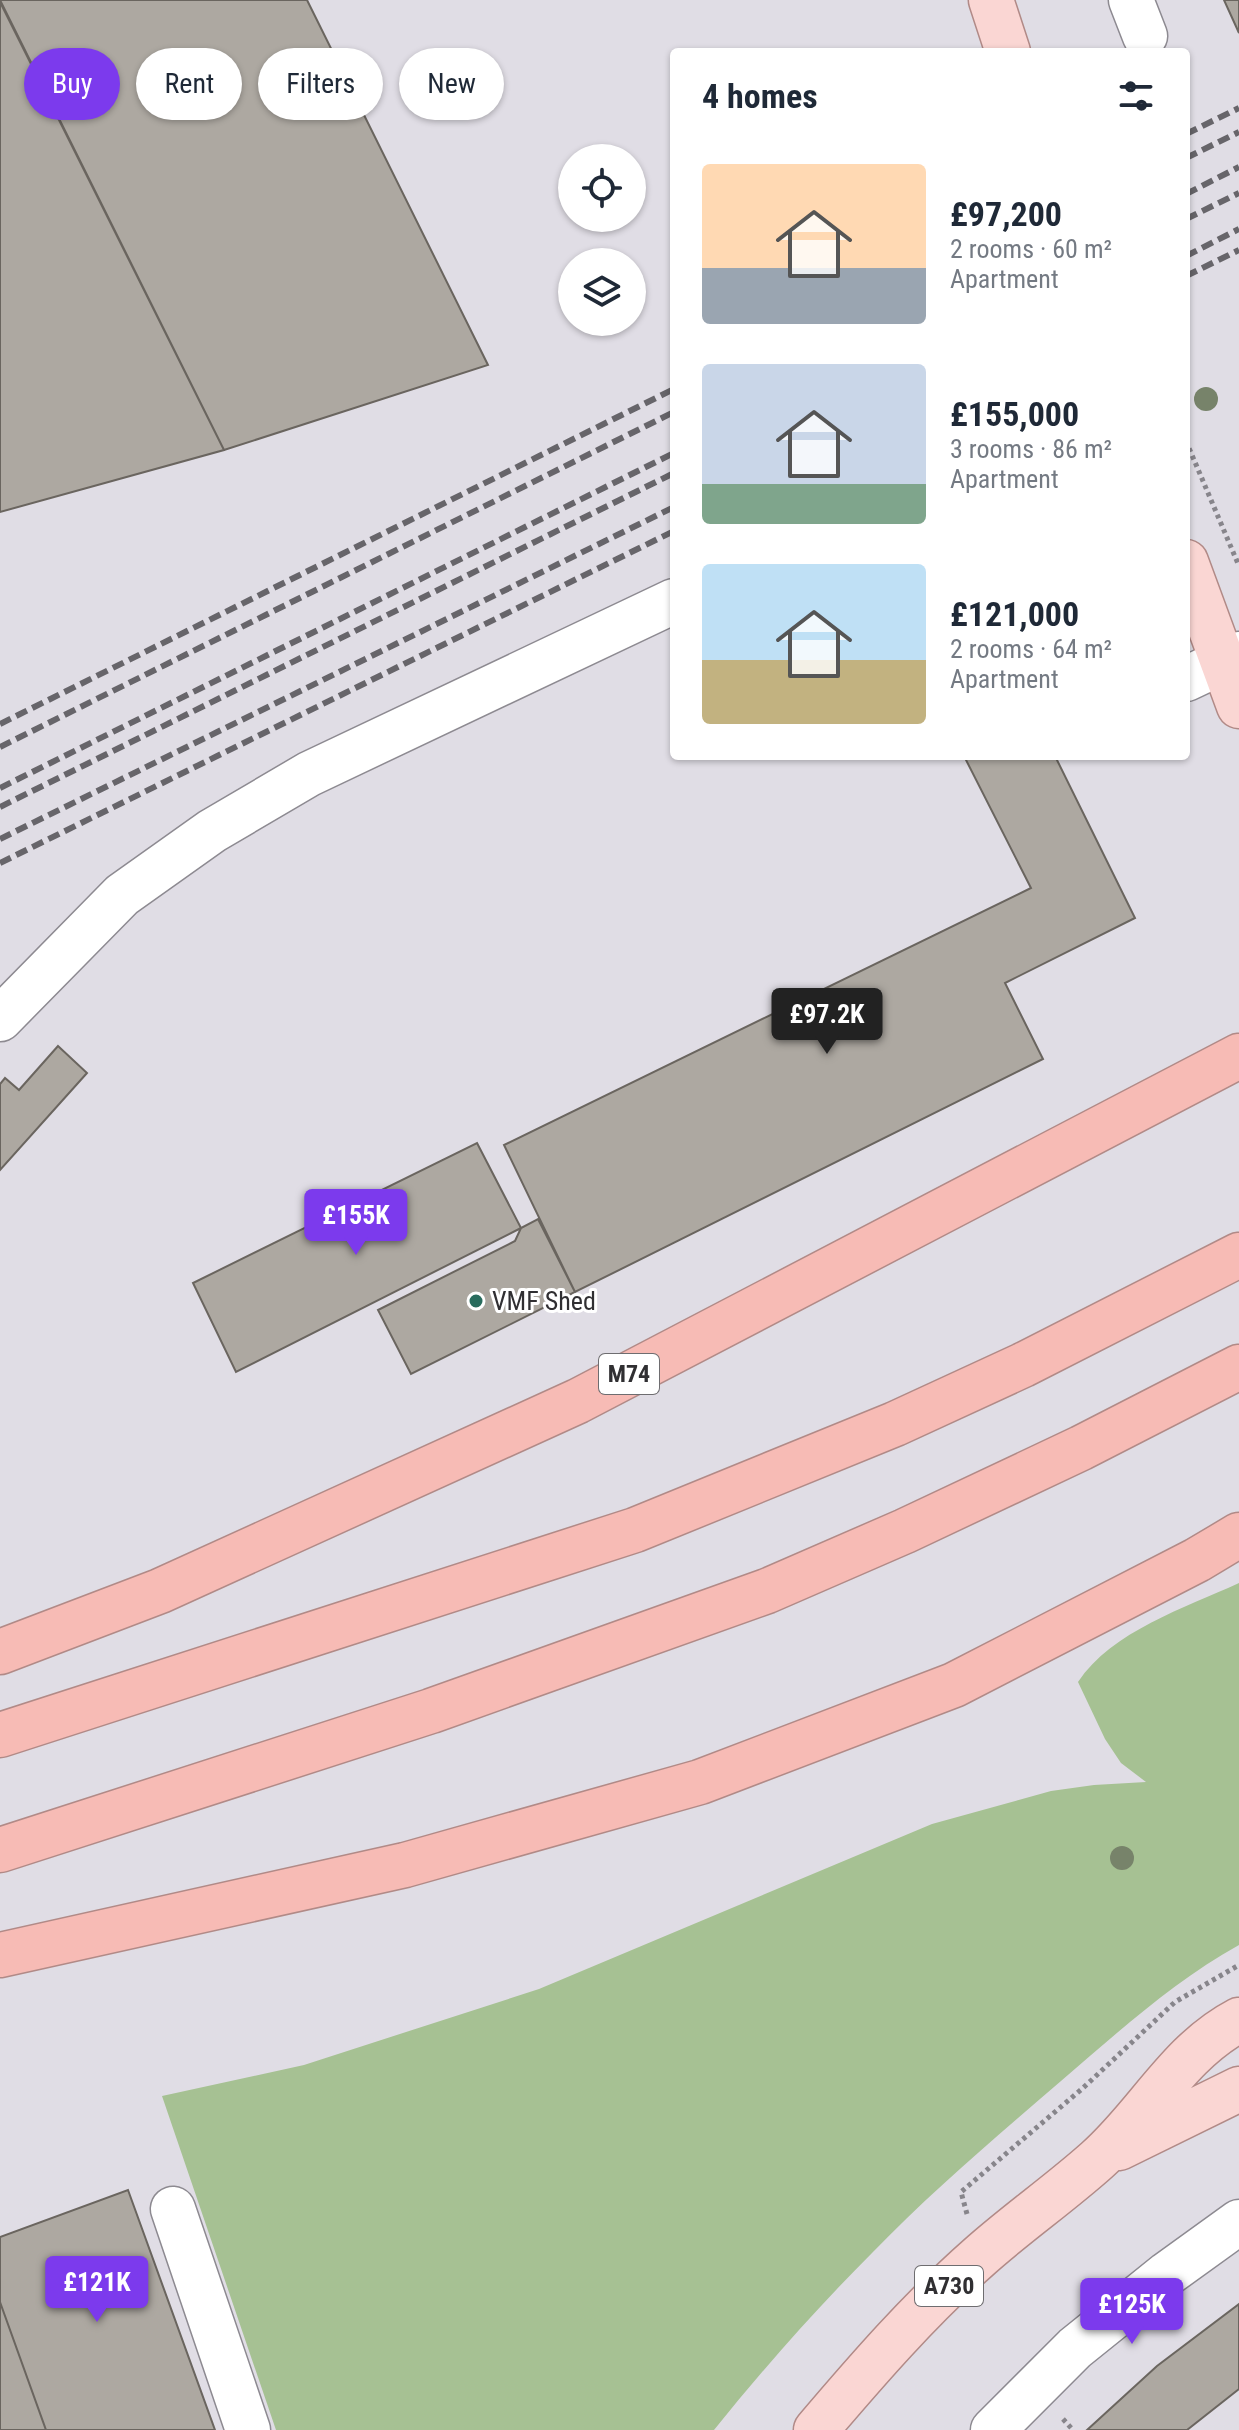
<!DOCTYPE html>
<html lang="en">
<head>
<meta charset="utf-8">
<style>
	body { margin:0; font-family:"Roboto Condensed",sans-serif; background:#f6f6f7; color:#1f2937; height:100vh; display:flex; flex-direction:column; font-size:30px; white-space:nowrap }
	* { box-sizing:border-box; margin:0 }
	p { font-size:26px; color:#747a83 }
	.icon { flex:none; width:44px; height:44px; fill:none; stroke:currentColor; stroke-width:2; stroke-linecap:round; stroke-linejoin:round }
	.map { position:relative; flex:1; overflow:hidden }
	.drawer { position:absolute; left:670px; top:48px; width:520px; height:712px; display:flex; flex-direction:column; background:#fff; border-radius:8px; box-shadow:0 2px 6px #0004 }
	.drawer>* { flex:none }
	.banner { position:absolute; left:24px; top:48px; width:526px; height:72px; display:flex; gap:16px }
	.tools { position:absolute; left:558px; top:144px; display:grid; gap:16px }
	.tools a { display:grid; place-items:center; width:88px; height:88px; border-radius:50%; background:#fff; box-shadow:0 2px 6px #0004; font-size:40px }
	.price { position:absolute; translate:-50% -68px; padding:0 18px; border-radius:8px; background:#7c3aed; color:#fff; font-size:26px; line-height:52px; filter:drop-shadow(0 2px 4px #0008) }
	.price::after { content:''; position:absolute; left:50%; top:48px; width:24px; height:18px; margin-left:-12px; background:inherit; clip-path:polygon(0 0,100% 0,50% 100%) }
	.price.on { background:#222; color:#fff }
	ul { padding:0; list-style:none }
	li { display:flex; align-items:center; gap:24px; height:200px; padding:0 32px }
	li span { display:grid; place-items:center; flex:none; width:224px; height:160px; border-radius:8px; color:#555 }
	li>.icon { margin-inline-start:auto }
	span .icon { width:96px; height:96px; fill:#fffc; stroke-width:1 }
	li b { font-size:34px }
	h2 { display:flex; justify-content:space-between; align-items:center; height:96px; padding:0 32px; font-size:34px }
	.pill { padding:0 28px; border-radius:36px; background:#fff; box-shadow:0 2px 6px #0004; font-size:28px; line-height:72px }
	.pill.on { background:#7c3aed; color:#fff }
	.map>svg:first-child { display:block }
	.green { fill:#a6c193 }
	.building { fill:#ada8a1; stroke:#6a655f; stroke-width:2 }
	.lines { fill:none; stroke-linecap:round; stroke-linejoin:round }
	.minor-casing { stroke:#8d8a91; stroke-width:47 }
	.major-casing { stroke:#b18a87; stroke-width:47 }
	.highway-casing { stroke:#b18a87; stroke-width:47 }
	.path { stroke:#87858b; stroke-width:5; stroke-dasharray:4 4; stroke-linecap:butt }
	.minor { stroke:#fff; stroke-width:44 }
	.major { stroke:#fad6d3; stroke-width:44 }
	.highway { stroke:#f7bbb5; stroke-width:44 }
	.rail { stroke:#67656a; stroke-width:6; stroke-dasharray:12 6; stroke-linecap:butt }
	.tree { fill:#77836a }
	.poi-dot { fill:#296c5d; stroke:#fff; stroke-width:3 }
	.labels { text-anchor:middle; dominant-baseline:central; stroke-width:6; stroke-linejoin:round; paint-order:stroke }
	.shield { fill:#fff; stroke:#6e6d70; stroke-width:2 }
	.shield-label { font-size:24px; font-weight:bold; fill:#302f32 }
	.poi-label { font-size:26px; fill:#302f32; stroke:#fff; text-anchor:start }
</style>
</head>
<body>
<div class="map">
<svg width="1239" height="2430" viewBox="0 0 1239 2430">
	<rect width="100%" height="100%" fill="#e0dde5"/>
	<path class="green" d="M 1239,1583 L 1239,1945 C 1174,1981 1117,2033 1061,2081 C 997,2136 931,2192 872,2253 C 816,2309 764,2368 714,2430 L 276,2430 L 162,2096 L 304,2065 L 539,1989 L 932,1824 L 1051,1791 L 1094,1785 L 1146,1782 L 1121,1763 L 1105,1739 L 1078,1682 C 1112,1631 1185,1608 1239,1583 Z"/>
	<path class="building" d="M 0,0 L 307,0 L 488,365 L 224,450 Z
		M 1224,0 L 1239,0 L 1239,33 Z
		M 0,2 L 224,450 L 0,512 Z
		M 964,756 L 1055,756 L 1135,918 L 1005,983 L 1043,1059 L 575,1292 L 504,1145 L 1031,888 Z
		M 58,1046 L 87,1073 L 0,1170 L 0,1084 L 5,1078 L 19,1090 Z
		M 477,1143 L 521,1228 L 236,1372 L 193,1283 Z
		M 538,1219 L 575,1292 L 411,1374 L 378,1310 L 515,1241 L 521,1228 Z
		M 128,2190 L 215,2430 L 46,2430 L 0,2302 L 0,2237 Z
		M 0,2302 L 46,2430 L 0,2430 Z
		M 1239,2304 L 1239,2389 L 1187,2430 L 1087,2430 L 1157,2366 Z"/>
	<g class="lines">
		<defs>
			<path id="minor" d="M 1131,0 L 1145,36
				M 1186,679 L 1239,654
				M 0,1019 L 122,895 L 212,831 L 309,774 L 674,601
				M 173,2209 L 248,2430
				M 993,2430 L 1075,2348 L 1167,2274 L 1239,2222"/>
			<path id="major" d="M 991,0 L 1008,52
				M 1186,562 L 1239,706
				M 1119,2148 L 1239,2089
				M 816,2430 C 867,2370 920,2309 979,2257 C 1017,2223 1059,2194 1097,2160 C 1147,2116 1178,2052 1239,2020"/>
			<path id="highway" d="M 0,1652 L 160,1591 L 578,1401 L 1239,1056
				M 0,1735 L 635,1530 L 895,1424 L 1023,1365 L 1239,1255
				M 0,1850 L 431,1711 L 767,1591 L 905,1531 L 1081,1448 L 1239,1367
				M 0,1955 L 405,1865 L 700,1782 L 954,1685 L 1197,1560 L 1239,1535"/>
		</defs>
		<use href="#minor" class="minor-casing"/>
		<use href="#major" class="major-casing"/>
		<use href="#highway" class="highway-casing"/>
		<path class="path" d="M 1186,441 L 1239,566
			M 967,2214 L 961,2192 L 1083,2088 L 1175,2002 L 1239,1965
			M 1063,2419 L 1073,2430"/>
		<use href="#minor" class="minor"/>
		<use href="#major" class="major"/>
		<use href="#highway" class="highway"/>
		<path class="rail" d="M 1186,134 L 1239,108
			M 1186,158 L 1239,132
			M 1186,194 L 1239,167
			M 1186,219 L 1239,193
			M 1186,256 L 1239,229
			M 1186,276 L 1239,250
			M 0,724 L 674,389
			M 0,747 L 674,412
			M 0,788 L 674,453
			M 0,807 L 674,473
			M 0,839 L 674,507
			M 0,863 L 674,531"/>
	</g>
	<g class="tree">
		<circle cx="1206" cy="399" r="12"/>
		<circle cx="1122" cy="1858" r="12"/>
	</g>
	<circle class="poi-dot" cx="476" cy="1301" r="8"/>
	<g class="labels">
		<g class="shield">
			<rect x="599" y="1354" width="60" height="40" rx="6"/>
			<rect x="915" y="2266" width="68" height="40" rx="6"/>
		</g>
		<g class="shield-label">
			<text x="629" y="1374">M74</text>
			<text x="949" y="2286">A730</text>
		</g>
		<g class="poi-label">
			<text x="492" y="1301">VMF Shed</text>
		</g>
	</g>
</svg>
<div class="tools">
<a><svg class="icon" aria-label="locate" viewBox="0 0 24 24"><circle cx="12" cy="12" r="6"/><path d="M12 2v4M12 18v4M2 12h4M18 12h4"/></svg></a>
<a><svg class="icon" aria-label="layers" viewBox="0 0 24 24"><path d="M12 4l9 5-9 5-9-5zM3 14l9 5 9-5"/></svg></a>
</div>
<b class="price on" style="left:827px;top:1056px">£97.2K</b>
<b class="price" style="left:356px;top:1257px">£155K</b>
<b class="price" style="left:97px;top:2324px">£121K</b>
<b class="price" style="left:1132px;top:2346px">£125K</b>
<div class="banner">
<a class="pill on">Buy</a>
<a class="pill">Rent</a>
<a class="pill">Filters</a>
<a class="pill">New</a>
</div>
<section class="drawer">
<h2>4 homes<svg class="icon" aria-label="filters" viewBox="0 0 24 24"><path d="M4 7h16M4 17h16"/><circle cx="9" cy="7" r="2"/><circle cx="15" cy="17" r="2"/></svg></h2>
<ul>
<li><span style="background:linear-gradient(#ffd9b3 65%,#9aa5b1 0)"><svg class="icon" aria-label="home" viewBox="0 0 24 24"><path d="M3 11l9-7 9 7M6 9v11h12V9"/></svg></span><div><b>£97,200</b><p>2 rooms · 60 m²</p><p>Apartment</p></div></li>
<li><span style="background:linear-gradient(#c9d6e8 75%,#7fa58c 0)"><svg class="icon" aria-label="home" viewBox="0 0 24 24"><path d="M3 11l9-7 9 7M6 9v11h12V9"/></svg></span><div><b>£155,000</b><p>3 rooms · 86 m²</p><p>Apartment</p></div></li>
<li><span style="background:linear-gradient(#bfe0f5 60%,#c2b280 0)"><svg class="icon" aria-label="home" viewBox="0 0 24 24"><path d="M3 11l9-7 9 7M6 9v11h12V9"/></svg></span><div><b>£121,000</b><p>2 rooms · 64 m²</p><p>Apartment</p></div></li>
</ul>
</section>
</div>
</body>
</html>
